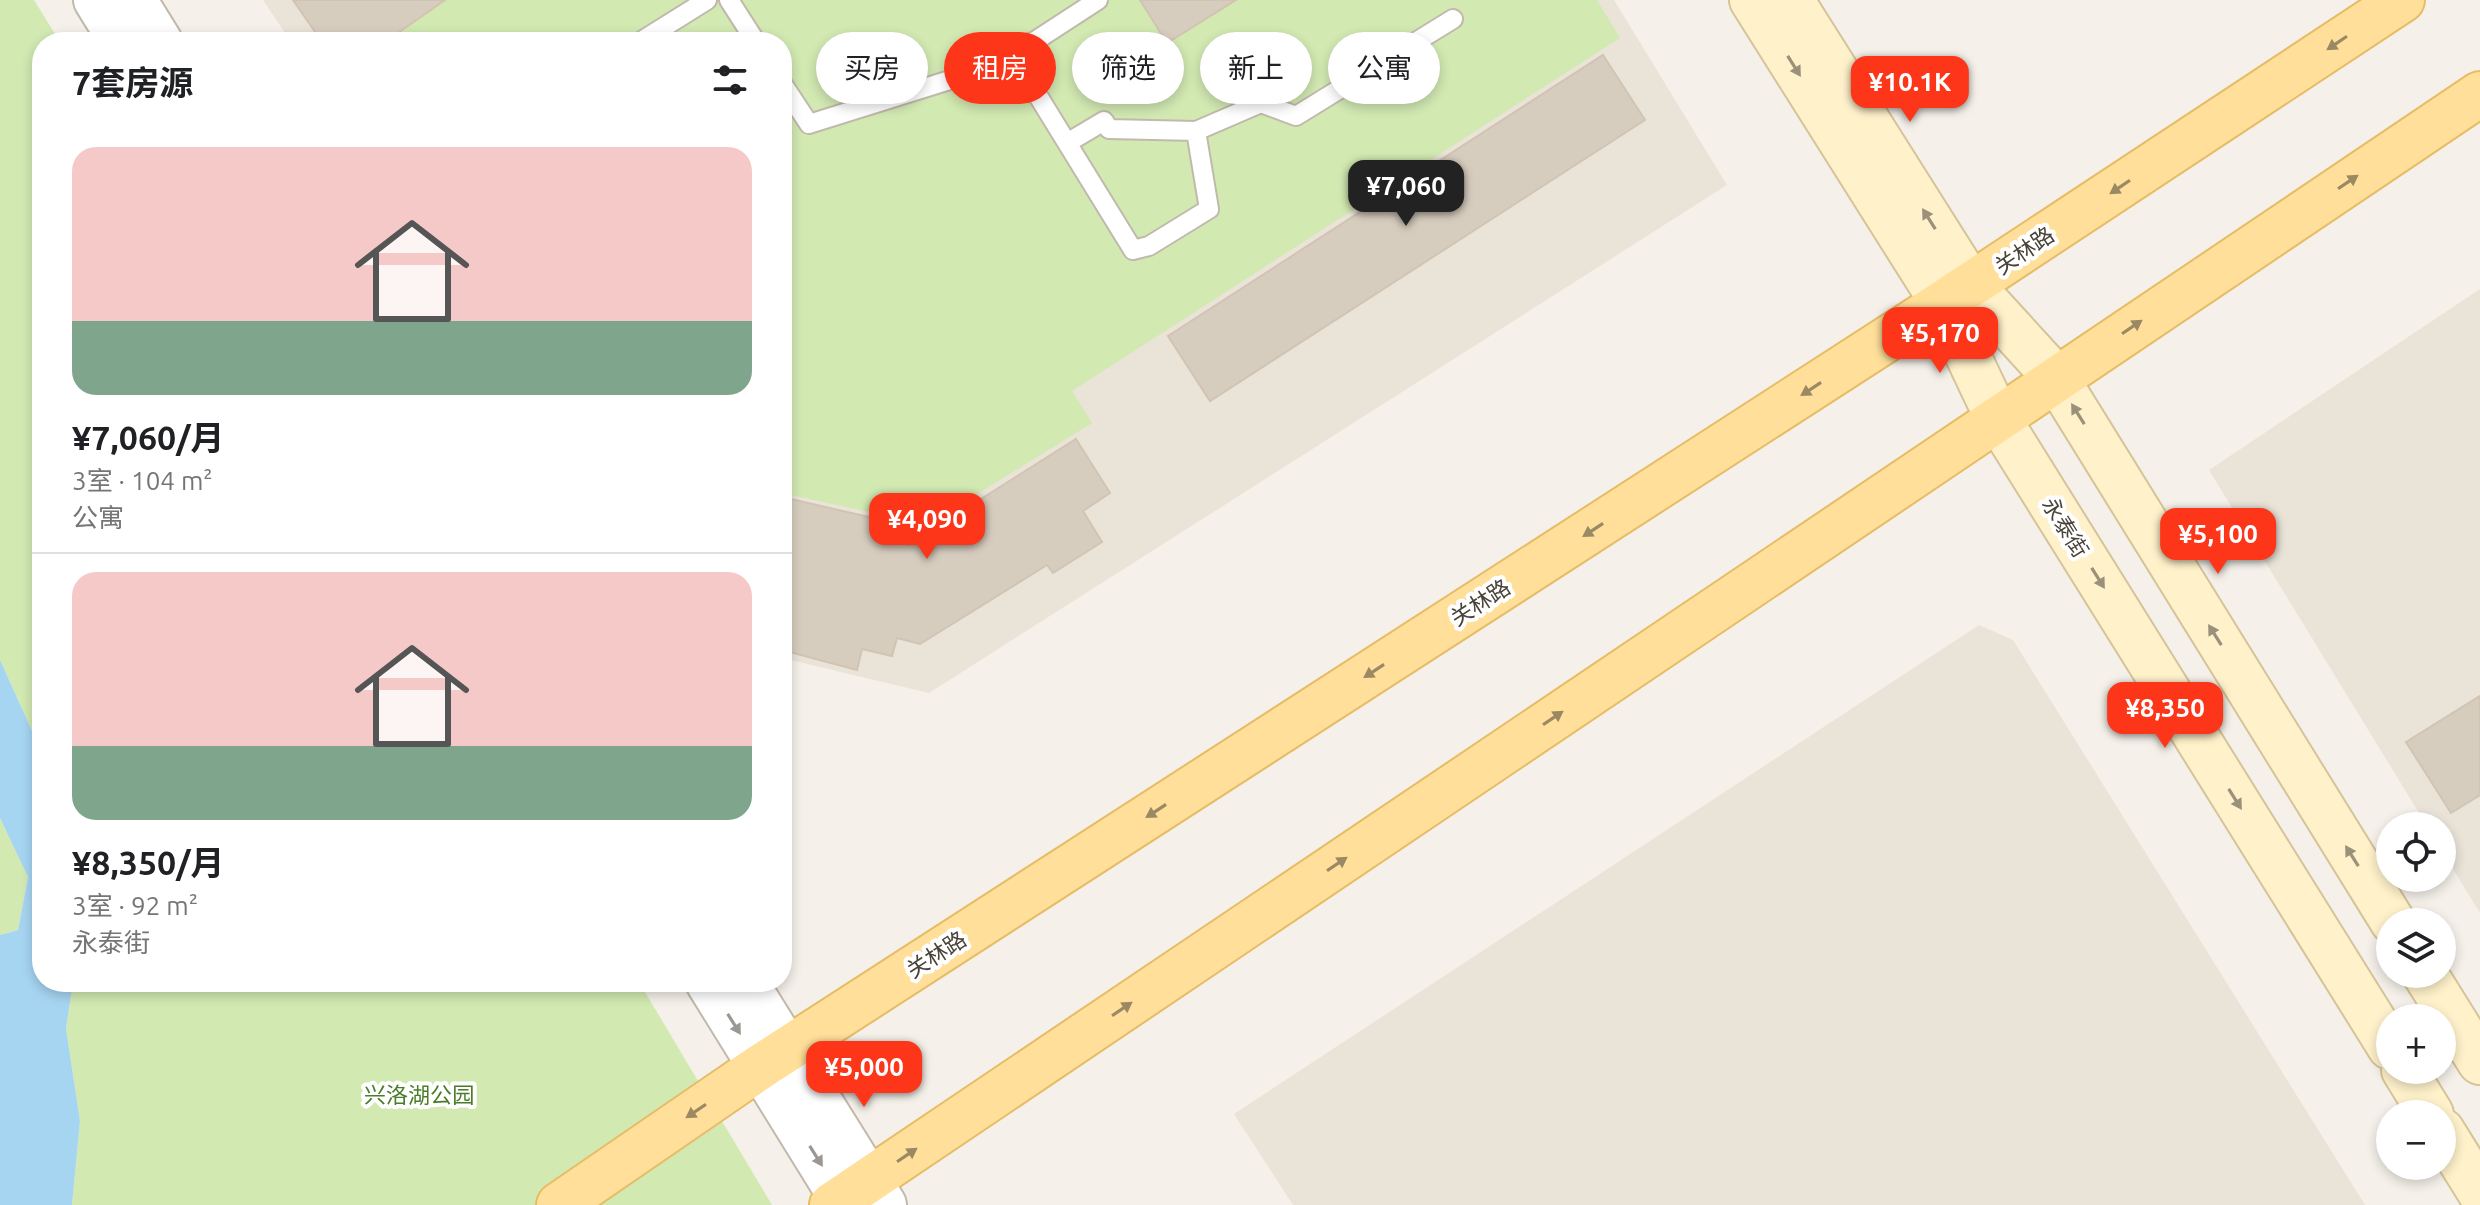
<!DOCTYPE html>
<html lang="zh">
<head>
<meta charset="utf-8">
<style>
	body { margin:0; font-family:Ubuntu,"Noto Sans SC",sans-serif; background:#f2f2f2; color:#202124; height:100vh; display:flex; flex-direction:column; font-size:30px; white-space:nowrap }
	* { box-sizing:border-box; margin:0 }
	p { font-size:26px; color:#757577 }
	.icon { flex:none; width:44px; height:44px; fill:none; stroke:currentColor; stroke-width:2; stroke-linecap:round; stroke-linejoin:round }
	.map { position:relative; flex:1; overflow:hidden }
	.panel { position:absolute; left:32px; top:32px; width:760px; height:960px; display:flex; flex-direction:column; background:#fff; border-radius:32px; box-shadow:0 4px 12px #0003 }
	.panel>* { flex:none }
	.hud { position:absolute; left:816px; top:32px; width:760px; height:72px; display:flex; gap:16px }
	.fabs { position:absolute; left:2376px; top:812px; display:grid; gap:16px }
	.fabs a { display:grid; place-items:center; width:80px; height:80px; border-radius:50%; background:#fff; box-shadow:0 4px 12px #0003; font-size:40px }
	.price { position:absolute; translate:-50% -68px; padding:0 18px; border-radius:16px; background:#fd3519; color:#fff; font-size:26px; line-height:52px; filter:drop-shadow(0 2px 4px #0008) }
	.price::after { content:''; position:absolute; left:50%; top:48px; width:24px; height:18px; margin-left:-12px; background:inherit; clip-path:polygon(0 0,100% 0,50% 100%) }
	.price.current { background:#222; color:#fff }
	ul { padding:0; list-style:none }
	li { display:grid; align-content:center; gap:16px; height:424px; padding:0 40px }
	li+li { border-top:2px solid #e0e0e0 }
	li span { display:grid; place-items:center; height:248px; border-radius:24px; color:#555 }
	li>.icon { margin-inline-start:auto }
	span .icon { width:144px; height:144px; fill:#fffc; stroke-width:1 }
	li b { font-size:34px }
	h2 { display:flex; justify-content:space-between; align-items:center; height:96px; padding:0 40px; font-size:34px }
	.pill { padding:0 28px; border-radius:36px; background:#fff; box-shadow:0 4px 12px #0003; font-size:28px; line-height:72px }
	.pill.current { background:#fd3519; color:#fff }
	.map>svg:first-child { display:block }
	.residential { fill:#e9e3d8 }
	.green { fill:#d2e9b2 }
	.water { fill:#a6d5f2 }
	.building { fill:#d7cdbf; stroke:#d2c4b2; stroke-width:2 }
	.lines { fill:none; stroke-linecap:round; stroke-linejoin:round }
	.service-casing { stroke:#c1b9ac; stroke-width:22 }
	.tertiary-casing { stroke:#c1b9ac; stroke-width:48 }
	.secondary-casing { stroke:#d5c499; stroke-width:48 }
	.primary-casing { stroke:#e6bc67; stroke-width:48 }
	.service { stroke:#fff; stroke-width:18 }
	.tertiary { stroke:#fff; stroke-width:44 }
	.secondary { stroke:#fff1ca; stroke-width:44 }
	.primary { stroke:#ffdf99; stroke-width:44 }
	.oneway { fill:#9b8964 }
	.oneway2 { fill:#9b917a }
	.oneway3 { fill:#9b9792 }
	.labels { text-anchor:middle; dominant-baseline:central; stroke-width:8; stroke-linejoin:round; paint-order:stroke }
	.street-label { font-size:22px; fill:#494238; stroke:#fff }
	.park-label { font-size:22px; fill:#4b7d29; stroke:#fff }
</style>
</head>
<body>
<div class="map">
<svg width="2480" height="1205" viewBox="0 0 2480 1205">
	<rect width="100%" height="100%" fill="#f5f1ea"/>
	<path class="residential" d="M 263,0 L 1614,0 L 1727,185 L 929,693 L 782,658 L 782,42 L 291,42 Z
		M 2480,289 L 2480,913 L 2442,851 L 2442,826 L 2427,826 L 2209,470 Z
		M 1979,625 L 2013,640 L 2365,1205 L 1293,1205 L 1234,1114 Z"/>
	<path class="green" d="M 0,0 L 34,0 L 60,42 L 42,42 L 42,753 L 0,660 Z
		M 299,0 L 1597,0 L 1620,38 L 1072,391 L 1092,423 L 908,537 L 897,518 L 782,493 L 782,42 L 326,42 Z
		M 0,818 L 28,877 L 18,930 L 0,935 Z
		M 73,982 L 639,982 L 772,1205 L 72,1205 L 80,1121 L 66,1029 Z"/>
	<path class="water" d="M 0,660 L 42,753 L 42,982 L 73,982 L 66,1029 L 80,1121 L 72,1205 L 0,1205 L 0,935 L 18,930 L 28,877 L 0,818 Z"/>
	<path class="building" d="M 293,0 L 445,0 L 385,42 L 322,42 Z
		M 1140,0 L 1236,0 L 1167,43 Z
		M 1603,55 L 1645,120 L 1210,401 L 1168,336 Z
		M 1076,439 L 1110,493 L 1083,511 L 1102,542 L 1053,573 L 1047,565 L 920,644 L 897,638 L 892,656 L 862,649 L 857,670 L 782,650 L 782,497 L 895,523 L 908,545 Z
		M 2480,696 L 2480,795 L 2451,813 L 2406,742 Z"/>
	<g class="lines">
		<defs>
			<path id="service" d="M 729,0 L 756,42
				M 640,42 L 707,0
				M 1011,52 L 1133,250 L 1149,246 L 1209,209 L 1196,131 L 1109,129 L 1104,121 L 1067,143
				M 782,83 L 809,124 L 953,79 L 1035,41 L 1098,0
				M 1196,131 L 1261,103 L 1296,116 L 1453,19"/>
			<path id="tertiary" d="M 96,0 L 122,42
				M 134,0 L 160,42
				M 708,982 L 846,1205
				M 745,982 L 884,1205"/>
			<path id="secondary" d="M 1752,0 L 1943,303 L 1997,417 L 2390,1047
				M 1791,0 L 1971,285 L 2056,378 L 2393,922
				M 2425,974 L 2480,1062
				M 2404,1070 L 2431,1114
				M 2442,1131 L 2480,1192"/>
			<path id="primary" d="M 559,1205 L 760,1067 L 1943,303 L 2402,0
				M 832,1205 L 2480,94"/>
		</defs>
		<use href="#service" class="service-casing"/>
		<use href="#tertiary" class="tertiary-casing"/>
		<use href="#secondary" class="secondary-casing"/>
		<use href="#primary" class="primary-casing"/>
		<use href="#service" class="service"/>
		<use href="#tertiary" class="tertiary"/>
		<use href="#secondary" class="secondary"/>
		<use href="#primary" class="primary"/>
	</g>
	<defs><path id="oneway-solid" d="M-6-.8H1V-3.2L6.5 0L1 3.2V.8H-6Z" transform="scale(2)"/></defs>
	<g class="oneway">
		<use href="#oneway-solid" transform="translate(2337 43) rotate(146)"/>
		<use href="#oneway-solid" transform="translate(2348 182) rotate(-34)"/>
		<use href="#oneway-solid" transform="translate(2120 187) rotate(146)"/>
		<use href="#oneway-solid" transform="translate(2132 327) rotate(-34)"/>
		<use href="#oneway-solid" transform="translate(1811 389) rotate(147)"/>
		<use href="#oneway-solid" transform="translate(1593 530) rotate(147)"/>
		<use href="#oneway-solid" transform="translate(1374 671) rotate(147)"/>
		<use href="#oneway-solid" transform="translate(1553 718) rotate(-34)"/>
		<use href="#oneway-solid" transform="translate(1156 811) rotate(147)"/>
		<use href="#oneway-solid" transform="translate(1337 864) rotate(-34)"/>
		<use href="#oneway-solid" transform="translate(1122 1009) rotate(-34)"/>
		<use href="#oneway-solid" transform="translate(696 1111) rotate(146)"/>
		<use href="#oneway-solid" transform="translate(907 1155) rotate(-34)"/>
	</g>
	<g class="oneway2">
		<use href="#oneway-solid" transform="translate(1794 66) rotate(58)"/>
		<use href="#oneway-solid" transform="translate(1929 219) rotate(-122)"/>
		<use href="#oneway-solid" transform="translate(2078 414) rotate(-122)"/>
		<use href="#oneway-solid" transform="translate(2098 578) rotate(58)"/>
		<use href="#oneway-solid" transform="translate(2215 635) rotate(-122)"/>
		<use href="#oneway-solid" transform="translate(2235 799) rotate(58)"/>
		<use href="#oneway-solid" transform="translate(2352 856) rotate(-122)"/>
	</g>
	<g class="oneway3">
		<use href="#oneway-solid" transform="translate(734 1024) rotate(58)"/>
		<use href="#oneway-solid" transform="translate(816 1156) rotate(58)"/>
	</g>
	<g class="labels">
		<g class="street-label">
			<text transform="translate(2024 250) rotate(-34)">关林路</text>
			<text transform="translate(2066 527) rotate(58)">永泰街</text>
			<text transform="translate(1480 602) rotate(-33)">关林路</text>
			<text transform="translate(936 954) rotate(-33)">关林路</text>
		</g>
		<g class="park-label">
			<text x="419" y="1094">兴洛湖公园</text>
		</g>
	</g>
</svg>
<div class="fabs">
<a><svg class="icon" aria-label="locate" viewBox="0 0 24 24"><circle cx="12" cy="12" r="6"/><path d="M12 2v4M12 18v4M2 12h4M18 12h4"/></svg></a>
<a><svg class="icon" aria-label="layers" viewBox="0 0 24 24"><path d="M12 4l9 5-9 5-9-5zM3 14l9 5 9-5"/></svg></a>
<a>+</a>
<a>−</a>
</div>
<b class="price" style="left:1910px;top:124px">¥10.1K</b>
<b class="price current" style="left:1406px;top:228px">¥7,060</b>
<b class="price" style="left:1940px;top:375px">¥5,170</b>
<b class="price" style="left:927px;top:561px">¥4,090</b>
<b class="price" style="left:2218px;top:576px">¥5,100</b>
<b class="price" style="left:2165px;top:750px">¥8,350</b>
<b class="price" style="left:864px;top:1109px">¥5,000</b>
<div class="hud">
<a class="pill">买房</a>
<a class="pill current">租房</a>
<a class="pill">筛选</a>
<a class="pill">新上</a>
<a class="pill">公寓</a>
</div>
<section class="panel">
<h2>7套房源<svg class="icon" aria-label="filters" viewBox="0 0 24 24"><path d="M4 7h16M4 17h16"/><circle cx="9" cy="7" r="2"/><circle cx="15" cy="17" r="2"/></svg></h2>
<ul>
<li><span style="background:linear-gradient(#f6c9c9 70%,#7fa58c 0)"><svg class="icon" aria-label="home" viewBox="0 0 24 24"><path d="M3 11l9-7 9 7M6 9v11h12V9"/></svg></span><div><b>¥7,060/月</b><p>3室 · 104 m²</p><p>公寓</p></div></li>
<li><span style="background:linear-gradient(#f6c9c9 70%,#7fa58c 0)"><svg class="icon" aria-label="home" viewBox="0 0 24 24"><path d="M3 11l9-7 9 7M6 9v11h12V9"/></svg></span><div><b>¥8,350/月</b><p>3室 · 92 m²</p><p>永泰街</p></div></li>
</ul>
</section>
</div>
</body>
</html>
